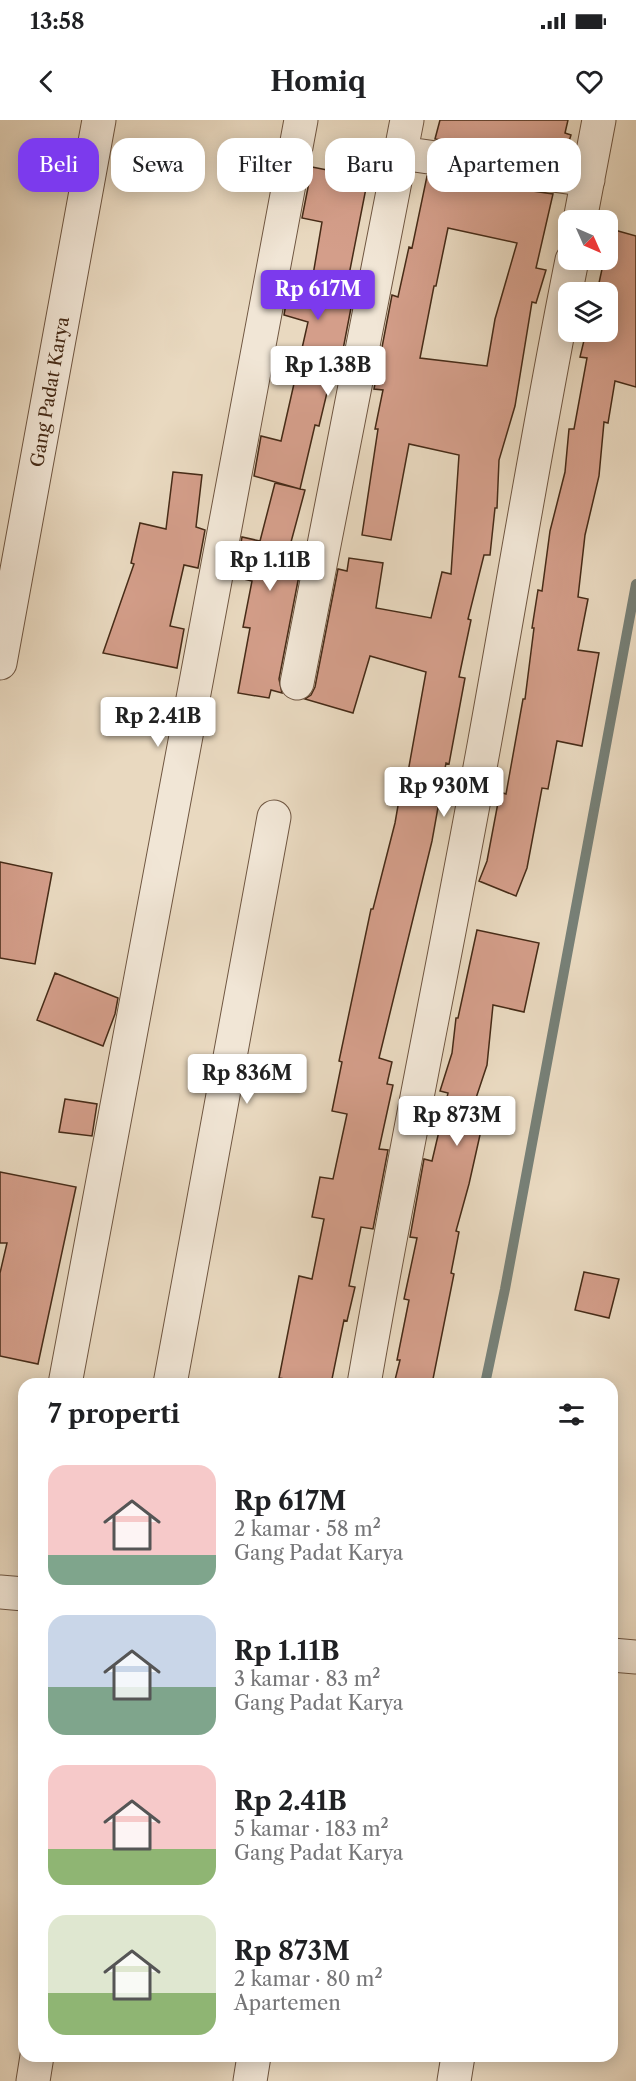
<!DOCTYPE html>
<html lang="id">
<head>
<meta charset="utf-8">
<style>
	body { margin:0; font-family:"Libre Caslon Text",serif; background:#f6f6f6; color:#202124; height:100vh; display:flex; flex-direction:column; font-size:22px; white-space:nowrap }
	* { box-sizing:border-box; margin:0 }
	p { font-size:20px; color:#757577 }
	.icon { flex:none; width:33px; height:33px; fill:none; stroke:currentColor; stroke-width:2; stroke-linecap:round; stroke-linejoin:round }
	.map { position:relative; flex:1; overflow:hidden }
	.details { position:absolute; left:18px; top:1258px; width:600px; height:684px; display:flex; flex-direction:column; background:#fff; border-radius:18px; box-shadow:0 3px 15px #0003 }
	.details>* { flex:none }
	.top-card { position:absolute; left:18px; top:18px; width:600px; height:54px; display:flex; gap:12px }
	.needle { width:39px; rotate:135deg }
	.fabs { position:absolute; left:558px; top:90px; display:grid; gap:12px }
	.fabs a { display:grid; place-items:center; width:60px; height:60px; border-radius:12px; background:#fff; box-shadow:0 3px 15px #0003; font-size:30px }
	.price { position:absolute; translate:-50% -51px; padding:0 14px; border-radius:6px; background:#fff; color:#222; font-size:20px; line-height:39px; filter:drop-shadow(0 2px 3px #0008) }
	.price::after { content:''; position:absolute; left:50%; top:36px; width:18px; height:14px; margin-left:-9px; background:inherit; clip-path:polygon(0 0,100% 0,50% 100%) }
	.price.active { background:#7c3aed; color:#fff }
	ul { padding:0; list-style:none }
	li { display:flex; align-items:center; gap:18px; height:150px; padding:0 30px }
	li span { display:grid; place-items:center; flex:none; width:168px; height:120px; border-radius:18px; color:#555 }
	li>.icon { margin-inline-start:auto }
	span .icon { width:72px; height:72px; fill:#fffc; stroke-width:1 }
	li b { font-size:26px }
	h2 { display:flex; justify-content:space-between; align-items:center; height:72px; padding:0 30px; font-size:26px }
	.pill { padding:0 21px; border-radius:18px; background:#fff; box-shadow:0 3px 15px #0003; font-size:21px; line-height:54px }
	.pill.active { background:#7c3aed; color:#fff }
	.status { display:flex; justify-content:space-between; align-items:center; height:42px; padding:0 30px; background:#fff; direction:ltr }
	.status svg { height:16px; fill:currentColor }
	header { display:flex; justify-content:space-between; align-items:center; height:78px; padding:0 30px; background:#fff; font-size:27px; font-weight:700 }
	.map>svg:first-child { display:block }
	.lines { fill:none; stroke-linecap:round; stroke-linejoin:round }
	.stream { stroke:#778077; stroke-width:10 }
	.building { fill:#d49e8a; stroke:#462b17; stroke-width:1.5; fill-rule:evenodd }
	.minor-casing { stroke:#6f5641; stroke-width:35 }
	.minor { stroke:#f1e6d6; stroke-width:33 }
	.labels { text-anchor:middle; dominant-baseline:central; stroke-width:4.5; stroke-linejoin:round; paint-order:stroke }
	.street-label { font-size:18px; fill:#462b17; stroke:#f1e6d6 }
</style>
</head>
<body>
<div class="status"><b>13:58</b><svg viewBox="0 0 49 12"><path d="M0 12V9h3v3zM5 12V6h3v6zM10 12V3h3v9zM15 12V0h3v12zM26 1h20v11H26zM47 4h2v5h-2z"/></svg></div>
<header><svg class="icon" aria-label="back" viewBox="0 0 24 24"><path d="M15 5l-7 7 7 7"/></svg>Homiq<svg class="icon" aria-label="heart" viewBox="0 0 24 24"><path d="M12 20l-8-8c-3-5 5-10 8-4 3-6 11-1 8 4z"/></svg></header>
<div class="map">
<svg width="636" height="1961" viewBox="0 0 636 1961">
	<rect width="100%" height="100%" fill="#e9d9c0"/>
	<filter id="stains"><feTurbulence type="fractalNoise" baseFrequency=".00333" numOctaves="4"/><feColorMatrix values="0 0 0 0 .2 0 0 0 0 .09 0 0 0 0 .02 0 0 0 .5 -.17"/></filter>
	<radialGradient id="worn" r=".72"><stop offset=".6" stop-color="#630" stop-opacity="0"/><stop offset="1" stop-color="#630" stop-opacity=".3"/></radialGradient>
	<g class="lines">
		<path class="stream" d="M 485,1264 L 505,1169 L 636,464"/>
	</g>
	<path class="building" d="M 440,0 L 568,0 L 565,13 L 571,15 L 564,38 L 435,19 Z
		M 312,47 L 368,58 L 347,165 L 355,167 L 337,261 L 330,260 L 319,306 L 315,305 L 300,369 L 254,356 L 261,316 L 281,321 L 308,202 L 284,195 L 291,155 L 312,161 L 322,102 L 302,98 Z
		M 427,56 L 553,74 L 536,148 L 546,150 L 536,183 L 532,182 L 515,286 L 499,340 L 497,388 L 495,388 L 490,435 L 484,435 L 468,499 L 471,500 L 459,557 L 465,558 L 449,644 L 446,643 L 432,721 L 379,938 L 392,942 L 387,964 L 393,965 L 379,1029 L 388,1030 L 373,1109 L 361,1107 L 349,1166 L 355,1167 L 347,1201 L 344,1200 L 331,1264 L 314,1264 L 279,1258 L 299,1156 L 312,1159 L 324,1099 L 312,1097 L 320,1057 L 333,1059 L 347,994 L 332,991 L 342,942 L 339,941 L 371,789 L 373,789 L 395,703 L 404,651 L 408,652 L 426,552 L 370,536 L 353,593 L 305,579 L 311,575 L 315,567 L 338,449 L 347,451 L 349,438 L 383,443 L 376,488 L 431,498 L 442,452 L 451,454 L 459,335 L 409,324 L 391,420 L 362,415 L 378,309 L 375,309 L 383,270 L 374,269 L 392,175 L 398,177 L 409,127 L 412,128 ZM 448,108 L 517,123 L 495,199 L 487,246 L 420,238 L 434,166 L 436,166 Z
		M 611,109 L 636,116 L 636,267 L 615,261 L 608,303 L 604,302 L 599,356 L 585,415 L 578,477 L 588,479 L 578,530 L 599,533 L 582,626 L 557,621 L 548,669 L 542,668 L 527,748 L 516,776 L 479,761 L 487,741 L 500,672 L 506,674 L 523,579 L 525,579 L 534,508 L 532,508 L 538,470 L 542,471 L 550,411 L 565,352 L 569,309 L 574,309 L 587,238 L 580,237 L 586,212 L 608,212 L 608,172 L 597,172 L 604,140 L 608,140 L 608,125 Z
		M 173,352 L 202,355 L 196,407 L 205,410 L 198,448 L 184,445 L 170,506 L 184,509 L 177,548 L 103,533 L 134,444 L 131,443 L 140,403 L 166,409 Z
		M 275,363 L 305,370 L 287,437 L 302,440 L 279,559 L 282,573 L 271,570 L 269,578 L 238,573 L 250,508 L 243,507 L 252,461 L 235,457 L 242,417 L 260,421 Z
		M 0,742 L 52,753 L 35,844 L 0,838 Z
		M 477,810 L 539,823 L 524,892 L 493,885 L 487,945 L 468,1002 L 482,1006 L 469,1064 L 456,1111 L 459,1112 L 451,1153 L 454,1154 L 432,1264 L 394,1264 L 400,1240 L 397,1240 L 409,1180 L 404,1179 L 417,1118 L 410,1117 L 424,1039 L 432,1041 L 448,973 L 440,971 L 452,933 L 456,898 L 458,898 Z
		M 55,853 L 118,878 L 115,894 L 103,926 L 37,900 Z
		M 65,979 L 97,984 L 92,1016 L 59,1012 Z
		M 0,1052 L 76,1067 L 38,1244 L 0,1236 L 0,1153 L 7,1123 L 0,1123 Z
		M 584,1152 L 619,1159 L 609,1198 L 575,1190 Z"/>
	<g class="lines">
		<defs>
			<path id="minor" d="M 401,33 L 588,60
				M 580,100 L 599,0
				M 0,543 L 99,0
				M 297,563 L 407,0
				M 65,1264 L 301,0
				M 170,1264 L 274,697
				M 364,1264 C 401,1049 446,835 485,620 C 514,460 540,299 572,140
				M 0,1472 L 24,1474
				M 612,1535 L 636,1537
				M 33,1961 L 37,1936
				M 250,1961 L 254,1936
				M 454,1961 L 458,1936"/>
		</defs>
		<use href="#minor" class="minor-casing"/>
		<use href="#minor" class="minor"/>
	</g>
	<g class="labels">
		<g class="street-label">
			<text transform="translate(50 272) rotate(-80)">Gang Padat Karya</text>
		</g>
	</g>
	<rect width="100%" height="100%" filter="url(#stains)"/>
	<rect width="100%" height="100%" fill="url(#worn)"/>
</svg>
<div class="fabs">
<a><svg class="needle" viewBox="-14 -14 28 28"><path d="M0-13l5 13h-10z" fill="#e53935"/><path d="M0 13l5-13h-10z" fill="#757577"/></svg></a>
<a><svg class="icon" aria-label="layers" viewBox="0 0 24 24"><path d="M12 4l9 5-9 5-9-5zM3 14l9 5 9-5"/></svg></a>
</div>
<b class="price active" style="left:318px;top:201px">Rp 617M</b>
<b class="price" style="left:328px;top:277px">Rp 1.38B</b>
<b class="price" style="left:270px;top:472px">Rp 1.11B</b>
<b class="price" style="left:158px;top:628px">Rp 2.41B</b>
<b class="price" style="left:444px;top:698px">Rp 930M</b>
<b class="price" style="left:247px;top:985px">Rp 836M</b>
<b class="price" style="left:457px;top:1027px">Rp 873M</b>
<div class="top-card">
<a class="pill active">Beli</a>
<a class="pill">Sewa</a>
<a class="pill">Filter</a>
<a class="pill">Baru</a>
<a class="pill">Apartemen</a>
</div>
<section class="details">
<h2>7 properti<svg class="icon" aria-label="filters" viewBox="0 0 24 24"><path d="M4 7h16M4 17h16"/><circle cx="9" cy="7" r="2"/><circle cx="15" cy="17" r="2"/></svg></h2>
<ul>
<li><span style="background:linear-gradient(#f6c9c9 75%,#7fa58c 0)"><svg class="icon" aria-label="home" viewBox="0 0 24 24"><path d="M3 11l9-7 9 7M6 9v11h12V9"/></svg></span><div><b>Rp 617M</b><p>2 kamar · 58 m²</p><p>Gang Padat Karya</p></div></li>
<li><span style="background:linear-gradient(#c9d6e8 60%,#7fa58c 0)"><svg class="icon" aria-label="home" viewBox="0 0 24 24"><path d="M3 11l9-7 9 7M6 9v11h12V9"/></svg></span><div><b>Rp 1.11B</b><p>3 kamar · 83 m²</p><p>Gang Padat Karya</p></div></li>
<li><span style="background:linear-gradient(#f6c9c9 70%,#8fb573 0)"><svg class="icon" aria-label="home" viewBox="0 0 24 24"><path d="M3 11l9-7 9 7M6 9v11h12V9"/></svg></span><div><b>Rp 2.41B</b><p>5 kamar · 183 m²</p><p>Gang Padat Karya</p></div></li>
<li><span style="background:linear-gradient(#dfe7d0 65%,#8fb573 0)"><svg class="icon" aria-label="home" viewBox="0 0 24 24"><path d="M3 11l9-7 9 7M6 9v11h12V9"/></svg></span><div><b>Rp 873M</b><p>2 kamar · 80 m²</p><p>Apartemen</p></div></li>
</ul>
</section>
</div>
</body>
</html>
